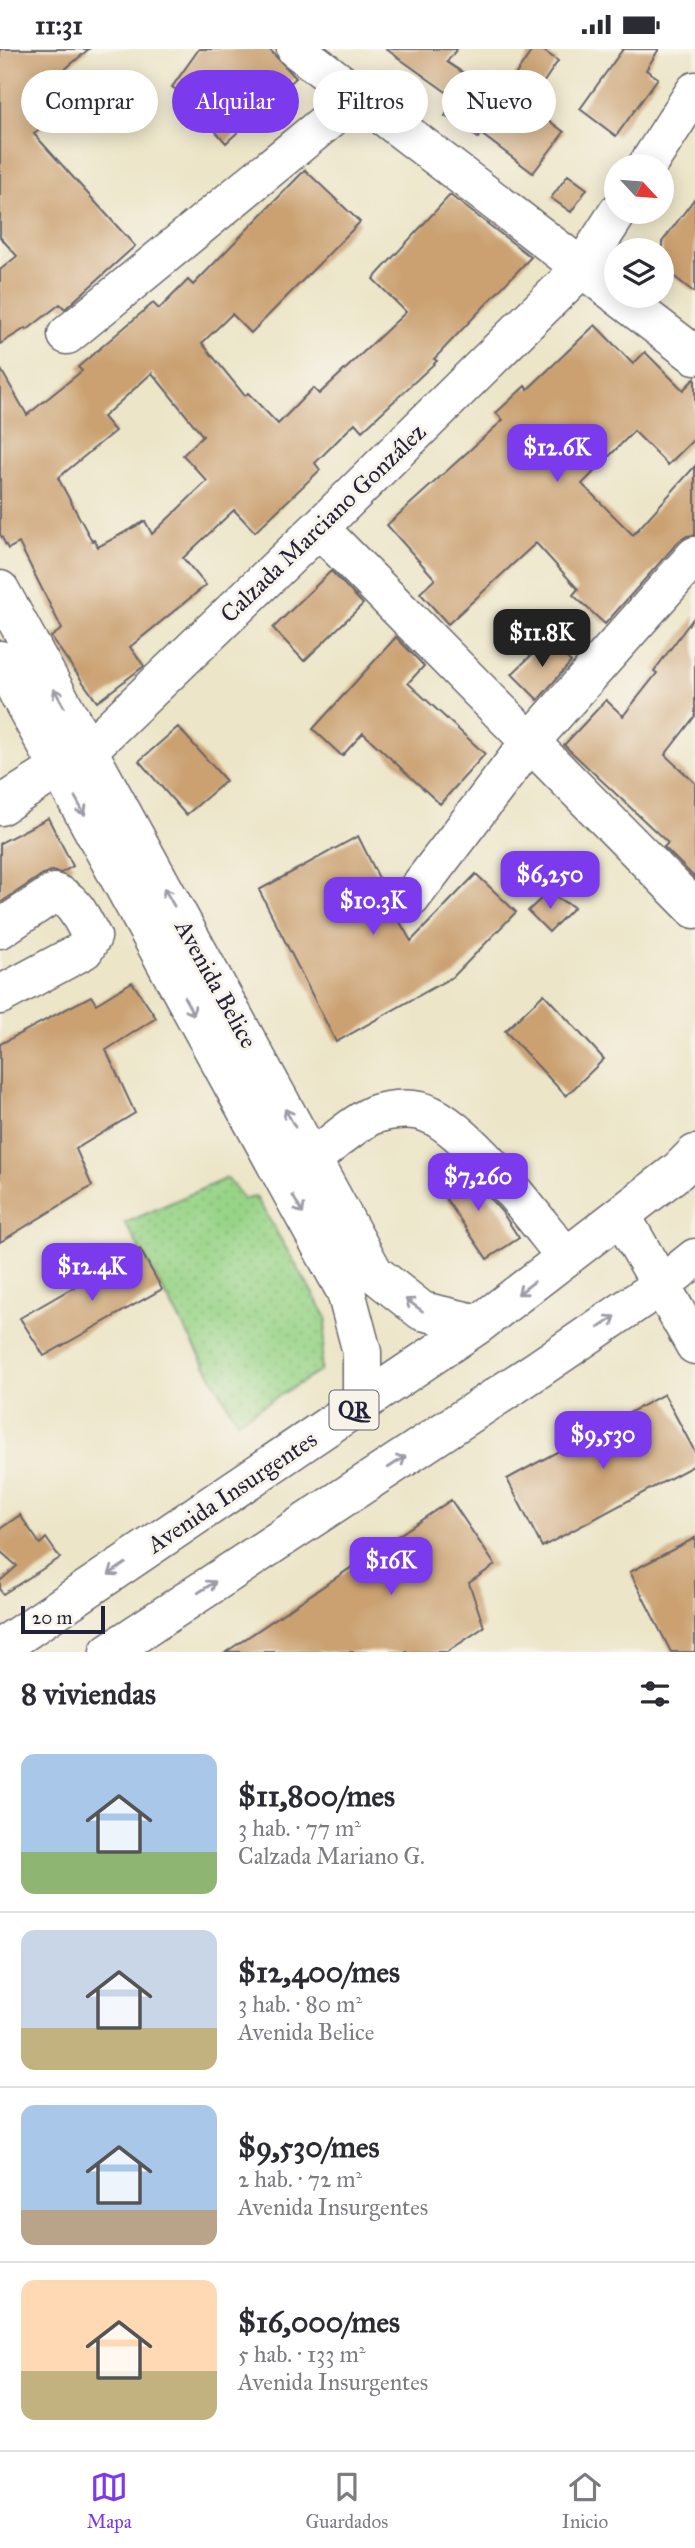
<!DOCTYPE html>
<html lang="es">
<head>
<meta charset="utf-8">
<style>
	body { margin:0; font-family:"IM FELL Great Primer",serif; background:#f2f2f3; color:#2b2b33; height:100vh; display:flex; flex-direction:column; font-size:26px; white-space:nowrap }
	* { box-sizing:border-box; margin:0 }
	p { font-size:23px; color:#7c7c81 }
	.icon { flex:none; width:38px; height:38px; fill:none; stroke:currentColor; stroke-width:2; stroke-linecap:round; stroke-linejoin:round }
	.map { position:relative; height:1603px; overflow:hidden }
	.panel { display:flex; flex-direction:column; background:#fff; flex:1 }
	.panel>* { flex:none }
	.top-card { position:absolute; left:21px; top:21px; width:654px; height:63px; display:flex; gap:14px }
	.needle { width:46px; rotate:116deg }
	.controls { position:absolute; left:604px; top:105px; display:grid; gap:14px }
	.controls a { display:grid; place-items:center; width:70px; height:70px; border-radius:50%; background:#fff; box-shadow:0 4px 18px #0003; font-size:35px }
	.scale { position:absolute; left:21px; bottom:18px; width:84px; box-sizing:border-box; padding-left:7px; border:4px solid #22223b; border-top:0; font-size:19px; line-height:24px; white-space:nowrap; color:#22223b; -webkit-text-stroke:5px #f7f3e8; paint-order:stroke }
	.price { position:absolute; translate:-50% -60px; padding:0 16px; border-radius:14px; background:#7c3aed; color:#fff; font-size:23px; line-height:46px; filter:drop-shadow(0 2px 4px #0008) }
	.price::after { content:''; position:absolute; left:50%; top:42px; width:21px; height:16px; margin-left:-10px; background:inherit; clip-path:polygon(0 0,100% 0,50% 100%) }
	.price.current { background:#222; color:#fff }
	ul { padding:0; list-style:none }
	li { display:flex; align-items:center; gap:21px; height:175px; padding:0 21px }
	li+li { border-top:2px solid #e1e1e2 }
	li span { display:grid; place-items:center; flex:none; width:196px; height:140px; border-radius:14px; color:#555 }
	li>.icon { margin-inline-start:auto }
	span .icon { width:84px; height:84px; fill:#fffc; stroke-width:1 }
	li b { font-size:30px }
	h2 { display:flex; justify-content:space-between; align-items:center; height:84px; padding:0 21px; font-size:30px }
	.tag { padding:0 24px; border-radius:32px; background:#fff; box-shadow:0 4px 18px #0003; font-size:24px; line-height:63px }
	.tag.current { background:#7c3aed; color:#fff }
	.status { display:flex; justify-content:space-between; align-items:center; height:49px; padding:0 35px; background:#fff; direction:ltr }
	.status svg { height:19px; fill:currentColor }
	.tabs { display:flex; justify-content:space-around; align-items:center; height:98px; border-top:2px solid #e1e1e2; background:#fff; font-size:19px; color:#7c7c81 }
	.tabs a { display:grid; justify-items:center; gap:4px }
	.tabs .current { color:#7c3aed }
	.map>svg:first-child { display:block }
	.grass { fill:url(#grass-dots); stroke:#5d7b62; stroke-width:2 }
	.building { fill:#cba172; fill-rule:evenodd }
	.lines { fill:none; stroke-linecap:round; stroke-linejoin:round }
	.minor-casing { stroke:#69666c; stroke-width:41 }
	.major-casing { stroke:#69666c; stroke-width:41 }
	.minor { stroke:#fff; stroke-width:38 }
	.major { stroke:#fff; stroke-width:38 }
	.oneway { stroke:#9c9ca7 }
	.labels { text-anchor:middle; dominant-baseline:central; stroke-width:6; stroke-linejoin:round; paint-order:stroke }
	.shield { fill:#f7f3e8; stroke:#62616f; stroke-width:2 }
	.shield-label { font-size:23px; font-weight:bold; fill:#22223b }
	.street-label { font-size:24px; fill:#22223b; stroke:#f7f3e8 }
</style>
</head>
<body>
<div class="status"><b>11:31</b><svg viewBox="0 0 49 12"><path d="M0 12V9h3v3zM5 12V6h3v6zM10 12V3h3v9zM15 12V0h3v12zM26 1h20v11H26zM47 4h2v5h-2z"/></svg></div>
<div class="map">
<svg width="695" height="1603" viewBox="0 0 695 1603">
	<defs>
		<pattern id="grass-dots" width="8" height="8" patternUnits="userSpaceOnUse" patternTransform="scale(1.75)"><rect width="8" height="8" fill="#98d488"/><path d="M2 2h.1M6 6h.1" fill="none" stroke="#83b676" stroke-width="1.8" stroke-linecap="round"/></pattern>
	</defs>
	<rect width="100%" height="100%" fill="#f7f3e8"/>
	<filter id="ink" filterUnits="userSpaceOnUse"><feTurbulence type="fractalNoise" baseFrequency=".0143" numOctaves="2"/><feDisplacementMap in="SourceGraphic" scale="14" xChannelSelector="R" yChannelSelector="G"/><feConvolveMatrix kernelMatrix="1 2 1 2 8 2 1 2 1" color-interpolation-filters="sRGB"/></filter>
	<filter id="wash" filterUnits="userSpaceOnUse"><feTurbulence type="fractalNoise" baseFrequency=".00686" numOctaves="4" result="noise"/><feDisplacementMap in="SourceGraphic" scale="28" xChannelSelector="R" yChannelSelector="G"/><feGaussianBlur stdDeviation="1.57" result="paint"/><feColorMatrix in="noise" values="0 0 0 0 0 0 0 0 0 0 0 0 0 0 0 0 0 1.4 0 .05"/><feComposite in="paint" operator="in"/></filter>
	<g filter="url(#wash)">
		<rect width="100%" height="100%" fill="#ece5c8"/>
		<path class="grass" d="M 227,1129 L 244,1150 L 256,1148 L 327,1269 L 320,1322 L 237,1372 L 125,1174 Z"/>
		<g id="blocks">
			<path class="building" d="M 0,0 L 89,0 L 63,22 L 82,46 L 34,85 L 135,197 L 65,260 L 60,255 L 27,281 L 26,279 L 0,295 L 0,221 L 17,207 L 0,188 Z
				M 199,0 L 269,0 L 296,29 L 226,94 L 209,75 L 216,68 L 172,38 Z
				M 386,0 L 457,0 L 447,13 L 500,48 L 533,0 L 541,0 L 558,12 L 528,56 L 564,83 L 533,124 L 481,85 L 478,89 L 445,67 L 456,50 Z
				M 623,0 L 659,0 L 646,21 L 658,29 L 616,87 L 580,60 Z
				M 305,121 L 360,173 L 251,284 L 232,265 L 202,294 L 245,347 L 248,344 L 278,375 L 313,339 L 319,345 L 406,263 L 373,230 L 450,146 L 531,208 L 434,310 L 437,312 L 362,382 L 355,374 L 315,414 L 320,421 L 255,483 L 234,461 L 183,509 L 206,536 L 130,598 L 144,617 L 97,653 L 51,588 L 62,580 L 19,494 L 8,500 L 0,485 L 0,319 L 27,366 L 82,322 L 78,318 L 153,254 L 159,260 L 188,231 L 193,236 ZM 152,324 L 203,387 L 183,406 L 207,432 L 152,485 L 145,472 L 98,498 L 94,491 L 92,492 L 58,429 L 115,382 L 103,368 Z
				M 568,126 L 587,140 L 571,163 L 551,149 Z
				M 695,149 L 695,244 L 662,218 L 662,193 Z
				M 595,276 L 633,315 L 645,303 L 683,341 L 695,329 L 695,389 L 668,416 L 634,382 L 582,435 L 633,486 L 695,417 L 695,486 L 687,487 L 679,492 L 605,575 L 573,546 L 578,540 L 536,494 L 448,575 L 420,544 L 435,530 L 387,476 L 503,371 L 496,364 L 525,337 L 528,340 Z
				M 331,522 L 363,555 L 304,612 L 273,579 Z
				M 695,567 L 695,667 L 665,706 L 695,734 L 695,829 L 664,798 L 668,794 L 564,696 L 606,651 L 623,667 L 657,624 L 654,622 Z
				M 396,588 L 424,617 L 408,634 L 485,705 L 440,755 L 363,684 L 342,707 L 313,680 Z
				M 548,590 L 571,613 L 538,651 L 512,625 Z
				M 178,678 L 226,732 L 186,766 L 139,712 Z
				M 48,769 L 73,817 L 61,824 L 51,822 L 42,826 L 0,854 L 0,794 Z
				M 358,787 L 390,851 L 391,858 L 411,892 L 476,825 L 516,863 L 454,927 L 336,993 L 259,841 Z
				M 547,844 L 574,858 L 549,883 L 528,862 Z
				M 132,933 L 156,969 L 106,1001 L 135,1064 L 76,1100 L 92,1137 L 0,1193 L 0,995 L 91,947 L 96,955 Z
				M 544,945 L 604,1010 L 566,1047 L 505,982 Z
				M 462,1118 L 502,1163 L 519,1189 L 487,1210 L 436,1135 Z
				M 140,1200 L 162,1240 L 44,1307 L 20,1269 Z
				M 664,1345 L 695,1403 L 695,1416 L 542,1498 L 507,1430 Z
				M 451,1451 L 495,1516 L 469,1534 L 484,1578 L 447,1603 L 226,1603 Z
				M 20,1466 L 40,1495 L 46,1489 L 60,1509 L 3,1545 L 0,1541 L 0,1532 L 17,1517 L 0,1502 L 0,1480 Z
				M 695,1489 L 695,1603 L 671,1603 L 630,1523 Z"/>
		</g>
	</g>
	<g filter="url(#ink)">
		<use href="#blocks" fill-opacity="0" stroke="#69666c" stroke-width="2"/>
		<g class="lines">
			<defs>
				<path id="minor" d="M 296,0 L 616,245
					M 647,117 L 695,42
					M 618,247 L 695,306
					M 67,286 L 358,47
					M 319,479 L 695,860
					M 0,757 L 88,701 L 319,479 L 582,219 L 618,163
					M 411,849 L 530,693 L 695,507
					M 0,880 L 54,844 C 75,850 82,871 92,888 L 84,901 L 0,946
					M 312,1110 C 328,1098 356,1073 373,1066 C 386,1061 406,1059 420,1062 C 463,1071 537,1173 566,1208
					M 621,1166 L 695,1296"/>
				<path id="major" d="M 0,541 L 374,1224 L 422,1262 L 479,1275
					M 0,611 L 346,1243 L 362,1303 L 362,1356
					M 0,1599 L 479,1275 L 678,1122 L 695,1105
					M 109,1603 L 537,1321 L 660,1237 L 695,1209"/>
			</defs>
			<use href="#minor" class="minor-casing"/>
			<use href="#major" class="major-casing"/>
			<use href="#minor" class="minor"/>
			<use href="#major" class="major"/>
		</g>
		<defs><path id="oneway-shaft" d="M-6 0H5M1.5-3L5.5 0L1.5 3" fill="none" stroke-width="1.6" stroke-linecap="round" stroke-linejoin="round" transform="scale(1.75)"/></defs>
		<g class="oneway">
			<use href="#oneway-shaft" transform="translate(59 649) rotate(-119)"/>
			<use href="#oneway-shaft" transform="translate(80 757) rotate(61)"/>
			<use href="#oneway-shaft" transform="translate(169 848) rotate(-119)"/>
			<use href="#oneway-shaft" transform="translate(189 957) rotate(61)"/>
			<use href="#oneway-shaft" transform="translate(290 1069) rotate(-119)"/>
			<use href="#oneway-shaft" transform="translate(298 1156) rotate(61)"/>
			<use href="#oneway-shaft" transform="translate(526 1239) rotate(142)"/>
			<use href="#oneway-shaft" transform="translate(414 1256) rotate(-144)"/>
			<use href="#oneway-shaft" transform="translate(607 1273) rotate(-34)"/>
			<use href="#oneway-shaft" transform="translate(397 1413) rotate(-33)"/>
			<use href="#oneway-shaft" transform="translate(117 1520) rotate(146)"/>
			<use href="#oneway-shaft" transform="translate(207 1538) rotate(-33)"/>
		</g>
	</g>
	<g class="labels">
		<rect class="shield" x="329.5" y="1341.5" width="49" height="39" rx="5"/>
		<g class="shield-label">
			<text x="354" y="1361">QR</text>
		</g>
		<g class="street-label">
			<text transform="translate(323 474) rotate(-44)">Calzada Marciano González</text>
			<text transform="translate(216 935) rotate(61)">Avenida Belice</text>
			<text transform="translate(232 1443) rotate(-34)">Avenida Insurgentes</text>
		</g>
	</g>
</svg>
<div class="controls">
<a><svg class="needle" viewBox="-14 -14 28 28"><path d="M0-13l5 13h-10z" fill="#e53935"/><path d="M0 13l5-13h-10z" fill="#7c7c81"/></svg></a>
<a><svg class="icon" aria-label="layers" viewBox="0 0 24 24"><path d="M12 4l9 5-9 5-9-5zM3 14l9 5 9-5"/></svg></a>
</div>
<div class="scale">20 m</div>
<b class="price" style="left:557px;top:435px">$12.6K</b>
<b class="price current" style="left:542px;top:620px">$11.8K</b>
<b class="price" style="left:550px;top:862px">$6,250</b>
<b class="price" style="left:373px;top:888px">$10.3K</b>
<b class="price" style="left:478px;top:1164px">$7,260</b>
<b class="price" style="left:92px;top:1254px">$12.4K</b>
<b class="price" style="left:603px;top:1422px">$9,530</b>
<b class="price" style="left:391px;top:1548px">$16K</b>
<div class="top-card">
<a class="tag">Comprar</a>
<a class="tag current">Alquilar</a>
<a class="tag">Filtros</a>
<a class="tag">Nuevo</a>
</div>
</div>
<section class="panel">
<h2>8 viviendas<svg class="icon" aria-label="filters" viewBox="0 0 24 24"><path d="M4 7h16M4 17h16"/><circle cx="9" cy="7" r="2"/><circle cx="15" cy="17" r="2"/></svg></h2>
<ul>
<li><span style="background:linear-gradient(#a9c7e8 70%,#8fb573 0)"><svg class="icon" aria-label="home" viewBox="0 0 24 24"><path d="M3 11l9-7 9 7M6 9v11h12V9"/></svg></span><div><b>$11,800/mes</b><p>3 hab. · 77 m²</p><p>Calzada Mariano G.</p></div></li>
<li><span style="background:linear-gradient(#c9d6e8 70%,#c2b280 0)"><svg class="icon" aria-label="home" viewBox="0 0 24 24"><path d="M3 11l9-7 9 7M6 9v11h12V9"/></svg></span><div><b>$12,400/mes</b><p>3 hab. · 80 m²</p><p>Avenida Belice</p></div></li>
<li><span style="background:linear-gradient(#a9c7e8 75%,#b9a48a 0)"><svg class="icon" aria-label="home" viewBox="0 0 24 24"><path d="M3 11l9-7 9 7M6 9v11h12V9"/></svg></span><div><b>$9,530/mes</b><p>2 hab. · 72 m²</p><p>Avenida Insurgentes</p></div></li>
<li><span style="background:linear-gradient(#ffd9b3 65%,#c2b280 0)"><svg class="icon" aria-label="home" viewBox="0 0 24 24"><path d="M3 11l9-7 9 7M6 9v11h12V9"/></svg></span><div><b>$16,000/mes</b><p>5 hab. · 133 m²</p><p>Avenida Insurgentes</p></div></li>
</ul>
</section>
<nav class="tabs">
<a class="current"><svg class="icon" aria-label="map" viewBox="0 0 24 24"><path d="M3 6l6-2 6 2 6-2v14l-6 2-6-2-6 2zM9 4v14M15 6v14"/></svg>Mapa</a>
<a><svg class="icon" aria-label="saved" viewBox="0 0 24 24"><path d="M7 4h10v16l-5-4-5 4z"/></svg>Guardados</a>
<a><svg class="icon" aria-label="home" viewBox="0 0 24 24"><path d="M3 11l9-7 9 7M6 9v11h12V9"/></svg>Inicio</a>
</nav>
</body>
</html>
